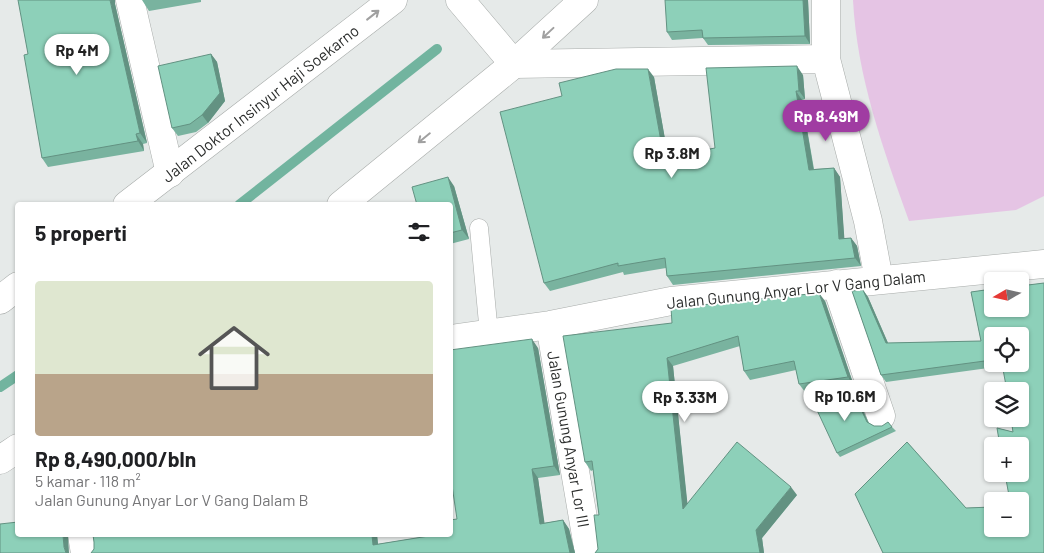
<!DOCTYPE html>
<html lang="id">
<head>
<meta charset="utf-8">
<style>
	body { margin:0; font-family:Barlow,sans-serif; background:#f6f6f6; color:#202124; height:100vh; display:flex; flex-direction:column; font-size:19px; white-space:nowrap }
	* { box-sizing:border-box; margin:0 }
	p { font-size:16px; color:#757577 }
	.icon { flex:none; width:28px; height:28px; fill:none; stroke:currentColor; stroke-width:2; stroke-linecap:round; stroke-linejoin:round }
	.map { position:relative; flex:1; overflow:hidden }
	.sheet { position:absolute; left:15px; top:202px; width:438px; height:335px; display:flex; flex-direction:column; background:#fff; border-radius:5px; box-shadow:0 1px 4px #0004 }
	.sheet>* { flex:none }
	.needle { width:32px; rotate:261deg }
	.fabs { position:absolute; left:984px; top:272px; display:grid; gap:10px }
	.fabs a { display:grid; place-items:center; width:45px; height:45px; border-radius:5px; background:#fff; box-shadow:0 1px 4px #0004; font-size:25px }
	.price { position:absolute; translate:-50% -42px; padding:0 11px; border-radius:18px; background:#fff; color:#222; font-size:16px; line-height:32px; filter:drop-shadow(0 1px 2px #0008) }
	.price::after { content:''; position:absolute; left:50%; top:30px; width:15px; height:11px; margin-left:-8px; background:inherit; clip-path:polygon(0 0,100% 0,50% 100%) }
	.price.current { background:#a03ca2; color:#fff }
	ul { padding:0; list-style:none }
	li { display:grid; align-content:center; gap:10px; height:265px; padding:0 20px }
	li+li { border-top:1px solid #e0e0e0 }
	li span { display:grid; place-items:center; height:155px; border-radius:5px; color:#555 }
	li>.icon { margin-inline-start:auto }
	span .icon { width:90px; height:90px; fill:#fffc; stroke-width:1 }
	li b { font-size:21px }
	h2 { display:flex; justify-content:space-between; align-items:center; height:60px; padding:0 20px; font-size:21px }
	.map>svg:first-child { display:block }
	.green { fill:#e5c4e4 }
	.lines { fill:none; stroke-linecap:round; stroke-linejoin:round }
	.stream { stroke:#72b49f; stroke-width:10 }
	.lane-casing { stroke:#a8acaa; stroke-width:19 }
	.street-casing { stroke:#a8acaa; stroke-width:29 }
	.primary-casing { stroke:#a8acaa; stroke-width:29 }
	.lane { stroke:#fff; stroke-width:18 }
	.street { stroke:#fff; stroke-width:28 }
	.primary { stroke:#fff; stroke-width:28 }
	.wall { fill:#79b39f; fill-rule:evenodd }
	.shaded-wall { fill:#639282 }
	.building { fill:#8dd0b9; stroke:#639282 }
	.oneway { stroke:#a0a0a0 }
	.labels { text-anchor:middle; dominant-baseline:central; stroke-width:4; stroke-linejoin:round; paint-order:stroke }
	.street-label { font-size:16px; fill:#2b2d2c; stroke:#fff }
</style>
</head>
<body>
<div class="map">
<svg width="1044" height="553" viewBox="0 0 1044 553">
	<rect width="100%" height="100%" fill="#e6eae9"/>
	<path class="green" d="M 853,0 L 1044,0 L 1044,196 L 1016,210 L 909,221 C 883,149 857,77 853,0 Z"/>
	<g class="lines">
		<path class="stream" d="M 239,205 L 437,49
			M 0,387 L 18,375"/>
		<defs>
			<path id="lane" d="M 479,228 L 489,334"/>
			<path id="street" d="M 130,0 L 170,173
				M 826,0 L 826,59 L 868,221 L 879,280
				M 514,64 L 826,59
				M 836,284 L 881,416
				M 550,325 L 589,553
				M 450,339 L 550,325 L 671,301 L 1044,264
				M 82,535 L 85,553"/>
			<path id="primary" d="M 460,0 L 514,64
				M 127,205 L 393,0
				M 341,205 L 514,64 L 584,0
				M 0,300 L 18,286
				M 0,460 L 18,448"/>
		</defs>
		<use href="#lane" class="lane-casing"/>
		<use href="#street" class="street-casing"/>
		<use href="#primary" class="primary-casing"/>
		<use href="#lane" class="lane"/>
		<use href="#street" class="street"/>
		<use href="#primary" class="primary"/>
	</g>
	<path class="wall" d="M 142,0 L 201,0 L 201,2 L 149,11 Z
		M 808,0 L 810,44 L 708,45 L 703,38 L 672,40 L 667,32 Z
		M 115,4 L 147,143 L 143,144 L 144,151 L 48,167 L 42,158 L 28,54 Z
		M 211,54 L 217,62 L 225,101 L 208,123 L 196,132 L 178,136 L 172,128 Z
		M 803,75 L 805,99 L 802,100 L 814,169 L 834,168 L 840,177 L 844,238 L 851,238 L 857,246 L 861,266 L 673,285 L 667,276 L 666,268 L 624,275 L 623,272 L 550,291 L 544,283 L 654,77 L 668,157 L 715,148 Z
		M 454,186 L 469,239 L 450,244 L 450,205 Z
		M 1044,283 L 1044,553 L 883,553 L 855,494 L 907,442 L 966,508 L 992,507 L 992,529 L 1020,529 L 1020,501 L 1010,501 L 1005,474 L 1020,474 L 1020,446 L 1000,446 L 997,428 L 1013,432 L 1011,419 L 1020,419 L 1020,391 L 1007,391 L 1003,366 L 886,382 L 881,375 L 852,291 L 863,290 L 868,297 L 888,343 L 981,341 L 971,292 L 992,289 L 992,309 L 1020,309 L 1020,286 ZM 992,336 L 1020,336 L 1020,364 L 992,364 Z
		M 825,301 L 854,386 L 805,392 L 799,384 L 796,370 L 750,380 L 744,371 L 740,346 L 673,366 L 687,503 L 797,495 L 762,538 L 764,553 L 595,553 L 598,549 L 599,515 L 593,470 L 591,471 L 585,462 L 672,323 Z
		M 538,348 L 560,475 L 538,478 L 544,523 L 563,520 L 569,529 L 575,553 L 94,549 L 94,542 L 93,535 L 377,535 L 378,544 L 435,535 L 457,519 Z
		M 862,408 L 869,423 L 874,426 L 892,427 L 896,431 L 840,457 L 837,453 Z"/>
	<path class="shaded-wall" d="M 110,0 L 115,0 L 115,4 L 147,143 L 140,133 Z
		M 803,0 L 808,0 L 810,44 L 805,36 Z
		M 211,54 L 217,62 L 225,101 L 208,123 L 202,115 Z
		M 797,66 L 803,75 L 805,99 L 799,91 Z
		M 648,69 L 654,77 L 670,167 L 664,158 Z
		M 796,91 L 802,100 L 815,178 L 809,170 Z
		M 136,134 L 143,144 L 144,151 L 138,141 Z
		M 834,168 L 840,177 L 845,247 L 839,239 Z
		M 448,177 L 454,186 L 469,239 L 462,230 Z
		M 851,238 L 857,246 L 861,266 L 855,258 Z
		M 863,290 L 868,297 L 891,350 L 886,343 Z
		M 819,293 L 825,301 L 854,386 L 848,377 Z
		M 532,339 L 538,348 L 560,475 L 554,466 Z
		M 667,358 L 673,366 L 689,518 L 683,509 Z
		M 858,403 L 862,408 L 870,427 L 867,422 Z
		M 532,469 L 538,478 L 546,533 L 540,524 Z
		M 791,487 L 797,495 L 762,538 L 764,553 L 760,553 L 756,530 Z
		M 563,520 L 569,529 L 575,553 L 570,553 Z
		M 63,535 L 68,535 L 69,553 L 66,553 L 64,547 Z
		M 372,535 L 377,535 L 379,553 L 373,545 Z"/>
	<path class="building" d="M 18,0 L 110,0 L 140,133 L 136,134 L 138,141 L 42,158 L 24,55 L 28,54 Z
		M 665,0 L 803,0 L 805,36 L 703,38 L 702,30 L 667,32 Z
		M 211,54 L 220,93 L 202,115 L 190,124 L 172,128 L 158,66 Z
		M 797,66 L 799,91 L 796,91 L 809,170 L 834,168 L 839,239 L 851,238 L 855,258 L 667,276 L 665,258 L 618,266 L 618,263 L 544,283 L 500,112 L 562,96 L 559,83 L 616,69 L 648,69 L 664,158 L 715,148 L 706,68 Z
		M 448,177 L 462,230 L 450,233 L 450,205 L 417,205 L 412,187 Z
		M 1044,283 L 1044,553 L 883,553 L 855,494 L 907,442 L 966,508 L 992,507 L 992,529 L 1020,529 L 1020,501 L 1010,501 L 1005,474 L 1020,474 L 1020,446 L 1000,446 L 997,428 L 1013,432 L 1011,419 L 1020,419 L 1020,391 L 1007,391 L 1002,364 L 1020,364 L 1020,336 L 992,336 L 992,360 L 881,375 L 852,291 L 863,290 L 886,343 L 981,341 L 971,292 L 992,289 L 992,309 L 1020,309 L 1020,286 Z
		M 819,293 L 848,377 L 799,384 L 794,361 L 744,371 L 738,336 L 667,358 L 683,509 L 737,442 L 791,487 L 756,530 L 760,553 L 595,553 L 598,549 L 594,515 L 599,515 L 592,461 L 585,462 L 563,336 L 672,323 L 671,308 Z
		M 532,339 L 554,466 L 532,469 L 540,524 L 563,520 L 570,553 L 91,553 L 94,549 L 94,542 L 93,535 L 372,535 L 373,545 L 435,535 L 450,535 L 450,520 L 457,519 L 450,472 L 450,350 Z
		M 809,393 L 858,403 L 867,422 L 874,426 L 882,426 L 888,422 L 892,427 L 837,453 Z
		M 18,522 L 18,535 L 63,535 L 64,547 L 66,553 L 0,553 L 0,524 Z"/>
	<defs><path id="oneway-shaft" d="M-6 0H5M1.5-3L5.5 0L1.5 3" fill="none" stroke-width="1.6" stroke-linecap="round" stroke-linejoin="round" transform="scale(1.25)"/></defs>
	<g class="oneway">
		<use href="#oneway-shaft" transform="translate(373 15) rotate(-38)"/>
		<use href="#oneway-shaft" transform="translate(548 33) rotate(137)"/>
		<use href="#oneway-shaft" transform="translate(424 138) rotate(141)"/>
	</g>
	<g class="labels">
		<g class="street-label">
			<text transform="translate(260 103) rotate(-38)">Jalan Doktor Insinyur Haji Soekarno</text>
			<text transform="translate(796 289) rotate(-6)">Jalan Gunung Anyar Lor V Gang Dalam</text>
			<text transform="translate(569 439) rotate(80)">Jalan Gunung Anyar Lor III</text>
		</g>
	</g>
</svg>
<div class="fabs">
<a><svg class="needle" viewBox="-14 -14 28 28"><path d="M0-13l5 13h-10z" fill="#e53935"/><path d="M0 13l5-13h-10z" fill="#757577"/></svg></a>
<a><svg class="icon" aria-label="locate" viewBox="0 0 24 24"><circle cx="12" cy="12" r="6"/><path d="M12 2v4M12 18v4M2 12h4M18 12h4"/></svg></a>
<a><svg class="icon" aria-label="layers" viewBox="0 0 24 24"><path d="M12 4l9 5-9 5-9-5zM3 14l9 5 9-5"/></svg></a>
<a>+</a>
<a>−</a>
</div>
<b class="price" style="left:77px;top:76px">Rp 4M</b>
<b class="price current" style="left:826px;top:142px">Rp 8.49M</b>
<b class="price" style="left:672px;top:179px">Rp 3.8M</b>
<b class="price" style="left:845px;top:422px">Rp 10.6M</b>
<b class="price" style="left:685px;top:423px">Rp 3.33M</b>
<section class="sheet">
<h2>5 properti<svg class="icon" aria-label="filters" viewBox="0 0 24 24"><path d="M4 7h16M4 17h16"/><circle cx="9" cy="7" r="2"/><circle cx="15" cy="17" r="2"/></svg></h2>
<ul>
<li><span style="background:linear-gradient(#dfe7d0 60%,#b9a48a 0)"><svg class="icon" aria-label="home" viewBox="0 0 24 24"><path d="M3 11l9-7 9 7M6 9v11h12V9"/></svg></span><div><b>Rp 8,490,000/bln</b><p>5 kamar · 118 m²</p><p>Jalan Gunung Anyar Lor V Gang Dalam B</p></div></li>
</ul>
</section>
</div>
</body>
</html>
